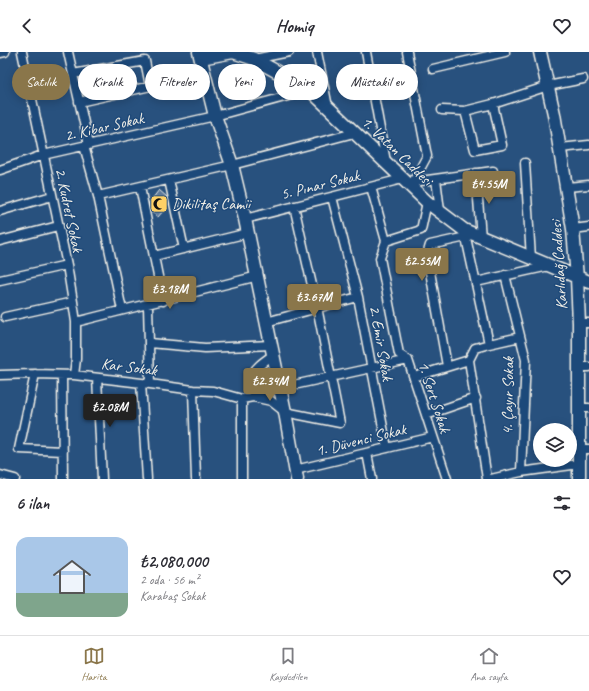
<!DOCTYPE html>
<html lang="tr">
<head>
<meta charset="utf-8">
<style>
	body { margin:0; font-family:Caveat,sans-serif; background:#f7f7f7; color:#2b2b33; height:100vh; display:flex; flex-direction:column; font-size:15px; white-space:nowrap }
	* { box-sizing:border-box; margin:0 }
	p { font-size:13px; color:#7c7c81 }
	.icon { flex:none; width:22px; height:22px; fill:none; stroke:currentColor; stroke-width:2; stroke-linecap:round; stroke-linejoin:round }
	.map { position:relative; height:427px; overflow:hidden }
	.details { display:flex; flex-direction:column; background:#fff; flex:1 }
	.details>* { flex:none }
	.hud { position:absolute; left:12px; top:12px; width:565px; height:36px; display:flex; gap:8px }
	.fabs { position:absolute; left:533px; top:371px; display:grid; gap:8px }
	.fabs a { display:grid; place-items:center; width:44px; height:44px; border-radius:50%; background:#fff; box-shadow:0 2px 10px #0003; font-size:20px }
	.price { position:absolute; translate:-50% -34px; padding:0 9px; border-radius:4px; background:#8a764a; color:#fff; font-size:13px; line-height:26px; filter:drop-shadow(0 1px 2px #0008) }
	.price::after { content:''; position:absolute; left:50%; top:24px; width:12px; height:9px; margin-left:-6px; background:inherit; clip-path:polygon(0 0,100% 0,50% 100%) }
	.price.active { background:#222; color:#fff }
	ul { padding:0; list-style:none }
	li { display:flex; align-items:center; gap:12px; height:100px; padding:0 16px }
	li span { display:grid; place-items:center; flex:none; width:112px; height:80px; border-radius:12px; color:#555 }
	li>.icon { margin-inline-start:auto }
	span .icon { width:48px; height:48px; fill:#fffc; stroke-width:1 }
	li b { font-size:17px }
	h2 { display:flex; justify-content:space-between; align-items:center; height:48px; padding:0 16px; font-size:17px }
	.tag { padding:0 14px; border-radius:18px; background:#fff; box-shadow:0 2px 10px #0003; font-size:14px; line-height:36px }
	.tag.active { background:#8a764a; color:#fff }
	header { display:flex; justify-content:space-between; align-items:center; height:52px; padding:0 16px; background:#fff; font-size:18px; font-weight:800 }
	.tabs { display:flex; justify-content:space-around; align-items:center; height:56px; border-top:1px solid #e1e1e2; background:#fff; font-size:11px; color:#7c7c81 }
	.tabs a { display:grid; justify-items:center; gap:2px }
	.tabs .active { color:#8a764a }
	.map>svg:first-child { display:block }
	.building { fill:#5b7899; stroke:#f4f1e8 }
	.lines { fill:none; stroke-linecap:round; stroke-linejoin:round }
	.minor-casing { stroke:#f4f1e8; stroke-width:11 }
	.secondary-casing { stroke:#f4f1e8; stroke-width:15 }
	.minor { stroke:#1f4a7a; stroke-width:8 }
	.secondary { stroke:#1f4a7a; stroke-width:12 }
	.labels { text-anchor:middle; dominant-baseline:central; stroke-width:3; stroke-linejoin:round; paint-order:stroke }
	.street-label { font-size:16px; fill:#f4f1e8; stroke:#1f4a7a }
	.poi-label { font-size:16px; fill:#f4f1e8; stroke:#1f4a7a; text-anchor:start }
</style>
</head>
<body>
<header><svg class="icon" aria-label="back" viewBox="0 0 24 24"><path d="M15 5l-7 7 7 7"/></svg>Homiq<svg class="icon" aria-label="heart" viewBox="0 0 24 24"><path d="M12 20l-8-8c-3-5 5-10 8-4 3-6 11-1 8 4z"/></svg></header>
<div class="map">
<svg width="589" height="427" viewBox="0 0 589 427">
	<rect width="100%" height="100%" fill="#28517e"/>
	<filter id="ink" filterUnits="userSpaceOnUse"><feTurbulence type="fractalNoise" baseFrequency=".025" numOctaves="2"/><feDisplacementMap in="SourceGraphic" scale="8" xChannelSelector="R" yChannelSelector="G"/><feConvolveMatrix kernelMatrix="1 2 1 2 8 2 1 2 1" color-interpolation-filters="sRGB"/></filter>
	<g filter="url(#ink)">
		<path class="building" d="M 159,138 L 167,145 L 169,152 L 158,165 L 150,159 L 149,151 Z"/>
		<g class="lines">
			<defs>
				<path id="minor" d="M 22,0 L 67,213 L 73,250 L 76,270 L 76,307 L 74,323
					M 68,0 L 89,93
					M 317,0 L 328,55
					M 366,0 L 386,110
					M 407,0 L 427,104 L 413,130 L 410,133
					M 0,1 L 5,0
					M 254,7 L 289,0
					M 433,17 L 505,0
					M 73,22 L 145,9 L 150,34
					M 79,50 L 205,22
					M 442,58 L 465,59 L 493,52 L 548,34 L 583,27
					M 465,59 L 475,98 L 502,93 L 493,52
					M 84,94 L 98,144 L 122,258
					M 560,96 L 589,93
					M 525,111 L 531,206
					M 0,118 L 43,103 L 215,64 L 310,38
					M 476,121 L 481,186
					M 436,127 L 440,159
					M 169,128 L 184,197
					M 413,130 L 493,119
					M 140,135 L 163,249
					M 371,135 L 386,189 L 380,206 L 399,302 L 408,308 L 447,427
					M 567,135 L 589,133
					M 98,144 L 232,113 L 354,81
					M 332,145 L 358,245 L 387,396
					M 0,159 L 52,144
					M 245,167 L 402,127
					M 573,177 L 589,175
					M 465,181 L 489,292
					M 0,189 L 58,174
					M 386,189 L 421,178 L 427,150
					M 154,204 L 248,181
					M 505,223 L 526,308 L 521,420
					M 0,228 L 67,213
					M 476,230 L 549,214
					M 148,253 L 150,332
					M 5,265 L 73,250
					M 76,270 L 258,224
					M 266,270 L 358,245
					M 579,271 L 589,271
					M 150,291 L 205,296 L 271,293
					M 273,303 C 251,319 251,318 253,345 L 280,336 L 408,308
					M 469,308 L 487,427
					M 447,314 L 427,203 L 430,193 L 466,185
					M 579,315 L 589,315
					M 35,322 L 19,397 L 63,399
					M 0,323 L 35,322 L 74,323 L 150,332 L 193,338 L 213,339 L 242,347 L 253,345 L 271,349 L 285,360 L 340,371 L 317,255 L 294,154
					M 62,323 L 63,427
					M 414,325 L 469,308 L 475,296 L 489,292 L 520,285
					M 97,326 L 102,427
					M 141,331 L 147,427
					M 193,338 L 196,427
					M 579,356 L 589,356
					M 426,363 L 476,346
					M 579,397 L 589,397
					M 367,401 L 372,427
					M 295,418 L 433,385
					M 0,423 L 15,427
					M 242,427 L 242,347
					M 491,427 L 521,420 L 579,412"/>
				<path id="secondary" d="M 199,0 L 215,64 L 232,113 L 245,167 L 285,360 L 297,427
					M 233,0 L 254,7 L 310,38 L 427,150 L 464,178 L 589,230
					M 540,0 L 554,62 L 573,177 L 577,226 L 579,271 L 579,427
					M 201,6 L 233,0"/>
			</defs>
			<use href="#minor" class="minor-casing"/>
			<use href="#secondary" class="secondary-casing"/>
			<use href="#minor" class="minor"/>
			<use href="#secondary" class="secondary"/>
		</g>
	</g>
	<defs>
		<symbol id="mosque-square" viewBox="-11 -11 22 22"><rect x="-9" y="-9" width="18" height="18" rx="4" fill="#ffd166" stroke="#1f4a7a"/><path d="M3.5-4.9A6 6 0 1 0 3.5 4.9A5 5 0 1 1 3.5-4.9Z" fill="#111"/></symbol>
	</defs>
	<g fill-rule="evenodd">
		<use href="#mosque-square" x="149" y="142" width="20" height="20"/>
	</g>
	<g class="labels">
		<g class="street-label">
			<text transform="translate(104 75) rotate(-13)">2. Kibar Sokak</text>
			<text transform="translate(397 99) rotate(44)">1. Vatan Caddesi</text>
			<text transform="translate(320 133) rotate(-14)">5. Pınar Sokak</text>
			<text transform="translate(69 158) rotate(78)">2. Kudret Sokak</text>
			<text transform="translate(559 213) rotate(-94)">Karlıdağ Caddesi</text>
			<text transform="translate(381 291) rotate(80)">2. Emir Sokak</text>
			<text transform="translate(129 315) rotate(7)">Kar Sokak</text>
			<text transform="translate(508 344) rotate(-89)">4. Çayır Sokak</text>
			<text transform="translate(434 345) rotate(72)">1. Sert Sokak</text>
			<text transform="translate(361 388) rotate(-14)">1. Düvenci Sokak</text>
		</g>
		<g class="poi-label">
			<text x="172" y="152">Dikilitaş Camii</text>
		</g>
	</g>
</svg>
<div class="fabs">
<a><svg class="icon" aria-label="layers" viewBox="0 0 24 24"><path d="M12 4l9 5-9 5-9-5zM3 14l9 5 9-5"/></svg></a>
</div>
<b class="price" style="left:489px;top:153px">₺4.55M</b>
<b class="price" style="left:422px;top:230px">₺2.55M</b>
<b class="price" style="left:170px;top:258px">₺3.18M</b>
<b class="price" style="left:314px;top:266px">₺3.67M</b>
<b class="price" style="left:270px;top:350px">₺2.34M</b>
<b class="price active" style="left:110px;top:376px">₺2.08M</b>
<div class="hud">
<a class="tag active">Satılık</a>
<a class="tag">Kiralık</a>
<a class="tag">Filtreler</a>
<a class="tag">Yeni</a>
<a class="tag">Daire</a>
<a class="tag">Müstakil ev</a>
</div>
</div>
<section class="details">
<h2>6 ilan<svg class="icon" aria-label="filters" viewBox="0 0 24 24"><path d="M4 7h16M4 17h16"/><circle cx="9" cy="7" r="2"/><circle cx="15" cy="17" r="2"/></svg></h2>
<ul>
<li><span style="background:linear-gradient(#a9c7e8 70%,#7fa58c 0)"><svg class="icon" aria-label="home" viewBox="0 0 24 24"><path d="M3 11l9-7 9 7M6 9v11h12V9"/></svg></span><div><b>₺2,080,000</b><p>2 oda · 56 m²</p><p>Karabaş Sokak</p></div><svg class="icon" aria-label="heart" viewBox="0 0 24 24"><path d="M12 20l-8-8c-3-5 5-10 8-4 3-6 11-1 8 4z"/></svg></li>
</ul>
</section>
<nav class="tabs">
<a class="active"><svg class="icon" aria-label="map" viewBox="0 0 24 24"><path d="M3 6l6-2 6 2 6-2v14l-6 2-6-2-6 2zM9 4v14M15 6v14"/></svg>Harita</a>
<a><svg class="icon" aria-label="saved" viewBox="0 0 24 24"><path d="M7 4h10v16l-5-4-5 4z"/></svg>Kaydedilen</a>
<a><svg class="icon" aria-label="home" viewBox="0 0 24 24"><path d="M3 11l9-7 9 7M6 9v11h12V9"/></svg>Ana sayfa</a>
</nav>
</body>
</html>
